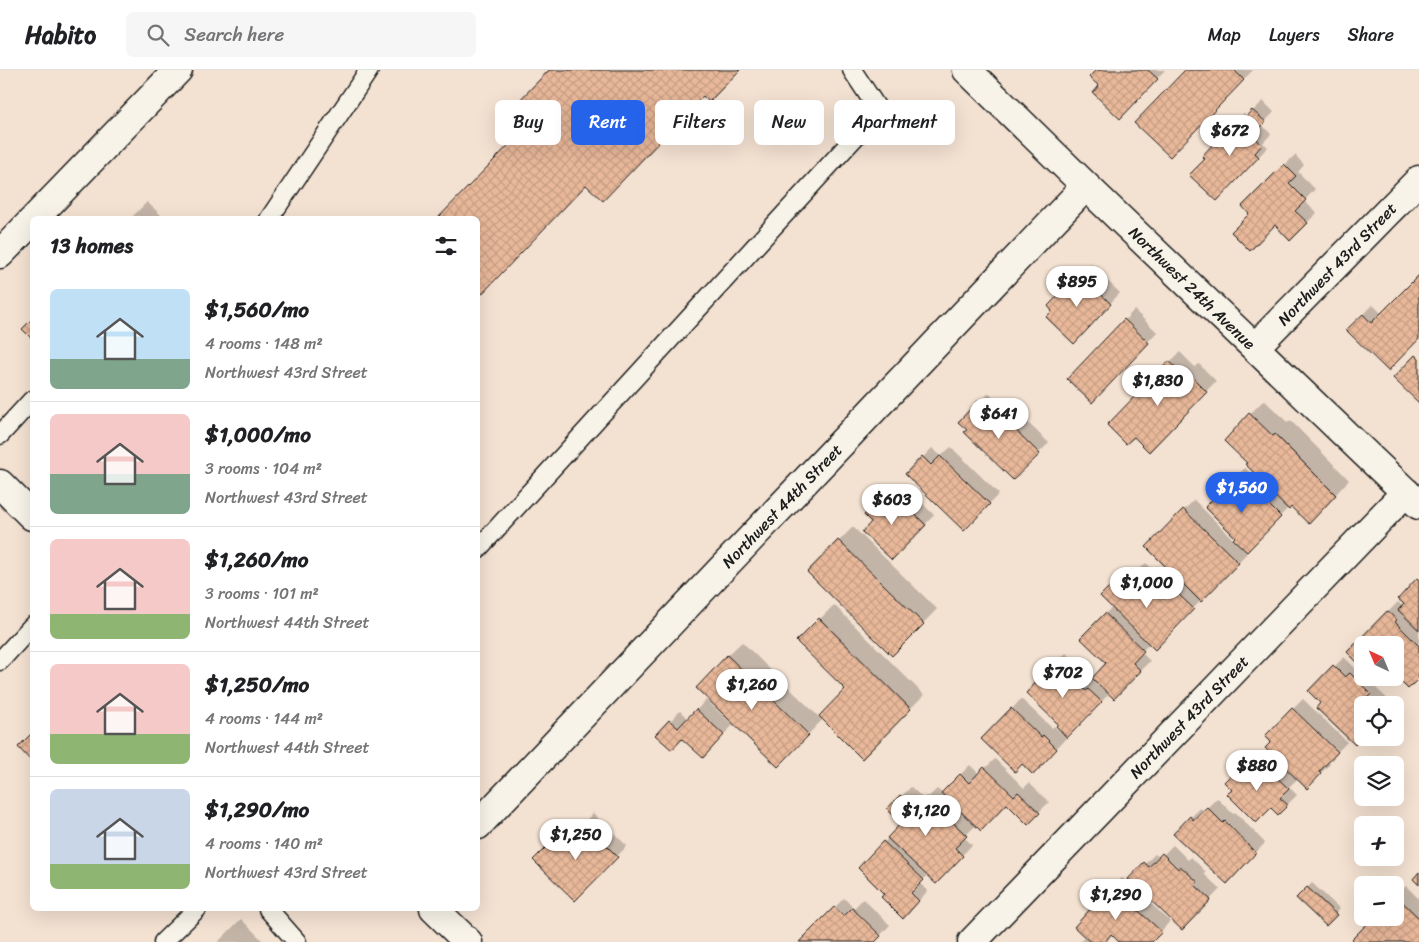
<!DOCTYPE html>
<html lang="en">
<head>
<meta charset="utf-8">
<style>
	body { margin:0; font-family:Sriracha,sans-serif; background:#f6f6f6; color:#202124; height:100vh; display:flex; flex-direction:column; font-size:19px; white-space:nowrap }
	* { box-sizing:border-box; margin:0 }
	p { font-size:16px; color:#757577 }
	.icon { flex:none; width:28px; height:28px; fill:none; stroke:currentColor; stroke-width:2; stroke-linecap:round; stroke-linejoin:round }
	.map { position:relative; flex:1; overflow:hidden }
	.sheet { position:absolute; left:30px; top:146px; width:450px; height:695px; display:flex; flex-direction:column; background:#fff; border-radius:8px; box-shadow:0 5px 20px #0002 }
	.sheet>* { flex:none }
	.guide { position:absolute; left:495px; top:30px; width:475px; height:45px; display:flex; gap:10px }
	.needle { width:32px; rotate:316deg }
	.buttons { position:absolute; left:1354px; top:566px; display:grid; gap:10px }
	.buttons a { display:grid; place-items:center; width:50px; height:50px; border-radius:8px; background:#fff; box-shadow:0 5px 20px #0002; font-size:25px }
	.price { position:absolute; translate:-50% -42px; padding:0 11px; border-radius:18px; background:#fff; color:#222; font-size:16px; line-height:32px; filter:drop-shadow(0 1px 2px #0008) }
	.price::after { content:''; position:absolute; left:50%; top:30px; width:15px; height:11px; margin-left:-8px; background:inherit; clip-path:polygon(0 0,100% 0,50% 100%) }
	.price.current { background:#2563eb; color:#fff }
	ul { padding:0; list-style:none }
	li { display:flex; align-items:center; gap:15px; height:125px; padding:0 20px }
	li+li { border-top:1px solid #e0e0e0 }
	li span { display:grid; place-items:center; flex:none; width:140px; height:100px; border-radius:8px; color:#555 }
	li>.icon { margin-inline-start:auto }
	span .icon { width:60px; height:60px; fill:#fffc; stroke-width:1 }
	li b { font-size:21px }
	h2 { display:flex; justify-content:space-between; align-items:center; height:60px; padding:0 20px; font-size:21px }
	.chip { padding:0 18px; border-radius:8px; background:#fff; box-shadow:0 5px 20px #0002; font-size:18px; line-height:45px }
	.chip.current { background:#2563eb; color:#fff }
	header { display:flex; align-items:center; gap:30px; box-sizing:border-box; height:70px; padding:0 25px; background:#fff; border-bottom:1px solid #e0e0e0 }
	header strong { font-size:24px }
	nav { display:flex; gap:28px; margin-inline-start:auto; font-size:18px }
	.search { width:350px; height:45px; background:#f6f6f6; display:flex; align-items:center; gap:12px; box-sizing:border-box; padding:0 18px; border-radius:8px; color:#757577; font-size:19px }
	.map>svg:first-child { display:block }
	.shadow { fill:#0003 }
	.building { fill:url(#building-cross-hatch); stroke:#1c1c1c }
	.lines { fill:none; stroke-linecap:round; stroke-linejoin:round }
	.service-casing { stroke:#1c1c1c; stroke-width:21 }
	.minor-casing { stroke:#1c1c1c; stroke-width:31 }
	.tertiary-casing { stroke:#1c1c1c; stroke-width:31 }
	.service { stroke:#f7f3e8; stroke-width:18 }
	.minor { stroke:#f7f3e8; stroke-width:28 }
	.tertiary { stroke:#f7f3e8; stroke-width:28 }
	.labels { text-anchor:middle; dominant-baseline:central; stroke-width:4; stroke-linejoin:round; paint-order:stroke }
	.street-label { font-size:16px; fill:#1c1c1c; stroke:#f7f3e8 }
</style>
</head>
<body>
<header>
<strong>Habito</strong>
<div class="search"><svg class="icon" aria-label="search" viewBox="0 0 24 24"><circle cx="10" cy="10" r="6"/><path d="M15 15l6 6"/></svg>Search here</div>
<nav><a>Map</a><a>Layers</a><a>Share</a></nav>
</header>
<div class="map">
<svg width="1419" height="872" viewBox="0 0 1419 872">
	<defs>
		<pattern id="building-cross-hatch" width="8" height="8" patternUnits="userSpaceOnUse" patternTransform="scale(1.25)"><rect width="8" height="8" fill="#e9b89a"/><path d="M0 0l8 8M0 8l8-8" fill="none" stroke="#c79e84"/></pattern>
	</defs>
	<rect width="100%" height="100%" fill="#f3e1d1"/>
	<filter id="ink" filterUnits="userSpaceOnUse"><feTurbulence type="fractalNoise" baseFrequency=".02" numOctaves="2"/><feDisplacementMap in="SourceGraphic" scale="10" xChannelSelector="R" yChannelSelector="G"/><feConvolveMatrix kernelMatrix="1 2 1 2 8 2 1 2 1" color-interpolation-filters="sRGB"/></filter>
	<g filter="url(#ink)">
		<path class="shadow" d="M 550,0 L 739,0 L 704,25 L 587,113 L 478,227 L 478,149 L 526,58 Z
			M 1097,0 L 1165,0 L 1130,37 L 1101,16 Z
			M 1187,0 L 1253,0 L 1184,71 Z
			M 1263,31 L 1274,42 L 1262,55 L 1271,64 L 1263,73 L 1268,77 L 1217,129 L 1206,89 L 1204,86 L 1244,43 L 1247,47 Z
			M 1295,85 L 1304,95 L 1298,102 L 1315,119 L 1304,131 L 1317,143 L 1290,169 L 1275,154 L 1251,144 L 1244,136 Z
			M 147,132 L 165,149 L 130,149 Z
			M 1090,194 L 1120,223 L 1083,262 L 1049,236 Z
			M 1419,207 L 1419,267 L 1348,260 L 1373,235 L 1382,244 Z
			M 1134,240 L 1157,262 L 1102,321 L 1125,250 Z
			M 1180,282 L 1195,297 L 1199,294 L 1216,311 L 1149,380 L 1134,365 L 1109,355 Z
			M 989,323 L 997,331 L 1001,327 L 1049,373 L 1013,408 L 960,352 Z
			M 1264,330 L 1288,353 L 1290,350 L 1349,410 L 1323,438 L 1291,435 L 1288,438 L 1246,481 L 1247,483 L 1155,578 L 1150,573 L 1141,582 L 1150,591 L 1114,627 L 1110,623 L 1067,666 L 1060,654 L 1028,623 L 1066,583 L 1093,609 L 1107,593 L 1082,568 L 1112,537 L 1101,526 L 1127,500 L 1133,506 L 1146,493 L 1174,520 L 1182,511 L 1148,477 L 1194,430 L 1234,470 L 1237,467 L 1206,437 L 1245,398 L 1265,418 L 1268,415 L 1250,344 Z
			M 951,377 L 999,424 L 964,459 L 907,404 L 932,378 L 941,386 Z
			M 906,417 L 934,445 L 902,479 L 866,445 L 890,421 L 896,427 Z
			M 853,457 L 937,539 L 892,585 L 808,502 Z
			M 1419,508 L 1419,607 L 1395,604 L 1395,575 L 1362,575 L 1362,608 L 1374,608 L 1380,613 L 1376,618 L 1393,634 L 1362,635 L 1362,666 L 1355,674 L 1322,633 L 1310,621 L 1344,587 L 1356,599 L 1361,593 L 1349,582 L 1398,532 L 1403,537 L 1406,534 L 1400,529 Z
			M 834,535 L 924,625 L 862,687 L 823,649 L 792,681 L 727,586 L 742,572 L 819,647 L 846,619 L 798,571 Z
			M 1021,629 L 1052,658 L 1054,656 L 1066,668 L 1043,693 L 1012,639 Z
			M 1303,629 L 1347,672 L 1328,692 L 1330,694 L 1307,717 L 1298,708 L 1289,717 L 1297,725 L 1278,744 L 1271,736 L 1234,720 L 1226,712 L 1247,691 L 1254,697 L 1270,681 L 1273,672 L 1266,666 Z
			M 706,630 L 733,655 L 712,677 L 683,668 L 657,665 L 680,641 L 688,649 Z
			M 995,689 L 1024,718 L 1029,713 L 1049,732 L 1028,753 L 1007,732 L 976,755 L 964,767 L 972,775 L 936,812 L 928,804 L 920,813 L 928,821 L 903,847 L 886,823 L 859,798 L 903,753 L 888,739 L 911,717 L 925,730 L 937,719 L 942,723 L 970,695 L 979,704 Z
			M 1217,728 L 1233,744 L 1235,742 L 1265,773 L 1236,803 L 1175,764 L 1200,738 L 1204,741 Z
			M 593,743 L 627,776 L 575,829 L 534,790 L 561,764 L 568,770 Z
			M 1173,775 L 1188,790 L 1191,787 L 1206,802 L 1204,804 L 1220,819 L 1192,849 L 1130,809 L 1155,784 L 1160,788 Z
			M 1122,808 L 1170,851 L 1152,872 L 1121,872 L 1112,864 L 1106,872 L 1080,872 L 1086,866 L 1112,817 Z
			M 1312,813 L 1340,839 L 1326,854 L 1298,828 Z
			M 1406,816 L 1419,829 L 1419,868 L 1415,872 L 1357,872 L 1354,869 L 1375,848 L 1395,848 L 1395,821 L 1398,824 Z
			M 844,828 L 854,838 L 863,829 L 890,855 L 874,872 L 801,872 Z
			M 241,849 L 264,872 L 218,872 Z"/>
		<path class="building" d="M 549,0 L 740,0 L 709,32 L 703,26 L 603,131 L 586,115 L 478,228 L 478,149 L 437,149 L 525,58 L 508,42 Z
			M 1096,0 L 1148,0 L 1158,9 L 1120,49 L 1093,23 L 1099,16 L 1089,7 Z
			M 1185,0 L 1234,0 L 1244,10 L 1170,87 L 1134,53 Z
			M 1252,40 L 1266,52 L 1253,65 L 1262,75 L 1255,83 L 1259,87 L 1217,131 L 1189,105 L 1205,89 L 1202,86 L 1214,73 L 1217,76 L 1225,68 L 1221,64 L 1233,52 L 1237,56 Z
			M 1284,94 L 1296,106 L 1289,113 L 1306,130 L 1295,141 L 1308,153 L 1290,171 L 1275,155 L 1250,181 L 1231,162 L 1249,144 L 1242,136 Z
			M 1079,203 L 1111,234 L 1074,274 L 1046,247 L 1052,241 L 1048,236 Z
			M 1419,205 L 1419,269 L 1388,301 L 1346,260 L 1363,244 L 1371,253 Z
			M 32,249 L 32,269 L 22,259 Z
			M 1124,249 L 1149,273 L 1092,333 L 1067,309 Z
			M 1415,285 L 1419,289 L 1419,333 L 1393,308 Z
			M 1169,291 L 1185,306 L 1188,303 L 1207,322 L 1149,382 L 1134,367 L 1126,374 L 1107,355 Z
			M 978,331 L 986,340 L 990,335 L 1040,384 L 1013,410 L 964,362 L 967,360 L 958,352 Z
			M 1249,343 L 1273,366 L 1275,364 L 1336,425 L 1309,454 L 1291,437 L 1289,440 L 1265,417 L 1267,415 L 1245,394 L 1247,393 L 1224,371 Z
			M 922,386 L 931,395 L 940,386 L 990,434 L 964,461 L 905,404 Z
			M 1234,407 L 1264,436 L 1267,433 L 1281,447 L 1247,482 L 1233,469 L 1235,467 L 1205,437 Z
			M 896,426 L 926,455 L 892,490 L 862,462 L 871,452 L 864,445 L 879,430 L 886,436 Z
			M 1183,439 L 1239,493 L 1201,532 L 1146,477 Z
			M 838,470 L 924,554 L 892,586 L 807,502 Z
			M 1136,502 L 1164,529 L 1173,519 L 1194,539 L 1155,580 L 1100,526 L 1117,509 L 1123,516 Z
			M 1417,508 L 1419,510 L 1419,560 L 1398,540 L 1404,534 L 1398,529 Z
			M 1387,541 L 1397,550 L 1395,552 L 1419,576 L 1419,608 L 1408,619 L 1395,606 L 1395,575 L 1362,575 L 1362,597 L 1347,582 Z
			M 1105,543 L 1144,581 L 1133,593 L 1141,601 L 1114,629 L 1092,608 L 1106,593 L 1080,568 Z
			M 819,548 L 911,639 L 862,689 L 819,646 L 845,619 L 796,571 Z
			M 727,585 L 809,665 L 778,697 L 696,618 Z
			M 1055,592 L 1086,621 L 1088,619 L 1102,632 L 1067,668 L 1056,656 L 1058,654 L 1026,623 Z
			M 1333,595 L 1345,607 L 1350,603 L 1371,624 L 1367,628 L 1374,635 L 1362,635 L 1362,667 L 1355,675 L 1316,638 L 1320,633 L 1308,621 Z
			M 1011,638 L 1041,667 L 1043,665 L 1057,679 L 1033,705 L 1022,694 L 1015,702 L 981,669 Z
			M 1292,638 L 1338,682 L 1319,702 L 1321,704 L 1307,719 L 1265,678 L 1271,672 L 1265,666 Z
			M 696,639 L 724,665 L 703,688 L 682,669 L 672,680 L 655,665 L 669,650 L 678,658 Z
			M 32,663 L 32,692 L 18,677 Z
			M 1259,691 L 1289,719 L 1280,728 L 1288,735 L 1278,745 L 1271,738 L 1256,753 L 1227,724 L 1232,720 L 1224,712 L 1237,699 L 1244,706 Z
			M 984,697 L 1014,726 L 1018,722 L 1040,743 L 1028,755 L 1007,734 L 981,761 L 941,723 L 960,704 L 969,713 Z
			M 900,725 L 915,739 L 927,727 L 967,766 L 955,778 L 963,786 L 936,814 L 887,768 L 901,753 L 887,739 Z
			M 1207,737 L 1223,753 L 1225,751 L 1256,783 L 1227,814 L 1173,764 L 1190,746 L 1193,750 Z
			M 583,752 L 618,787 L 575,831 L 533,790 L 551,772 L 557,778 Z
			M 883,771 L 924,810 L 911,823 L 919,831 L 903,849 L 881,827 L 884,824 L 858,798 Z
			M 1162,783 L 1178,799 L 1180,796 L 1198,812 L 1195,815 L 1211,830 L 1182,860 L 1128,809 L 1144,792 L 1149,797 Z
			M 1419,802 L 1419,815 L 1413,809 Z
			M 1111,816 L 1162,862 L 1152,872 L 1119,872 L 1111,864 L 1105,872 L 1090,872 L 1074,857 Z
			M 1307,817 L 1337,845 L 1326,856 L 1296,828 Z
			M 1395,825 L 1419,848 L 1419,869 L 1416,872 L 1355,872 L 1352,869 L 1373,848 L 1395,848 Z
			M 834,837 L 844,846 L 852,838 L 881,866 L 875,872 L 799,872 Z"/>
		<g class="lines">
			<defs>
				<path id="service" d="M 269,149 L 369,0
					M 0,365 L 32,330
					M 478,479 L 879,41 L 852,0
					M 0,591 L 32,556
					M 268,839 L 297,872
					M 163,872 L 197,839"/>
				<path id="minor" d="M 967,0 L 1086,116 L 1419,435
					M 1255,277 L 1419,110
					M 0,414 L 32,446
					M 478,755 L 1086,116
					M 434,839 L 468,872
					M 972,872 L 1406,422"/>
				<path id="tertiary" d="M 34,149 L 178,0
					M 0,184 L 32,151"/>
			</defs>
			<use href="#service" class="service-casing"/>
			<use href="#minor" class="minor-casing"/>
			<use href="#tertiary" class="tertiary-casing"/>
			<use href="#service" class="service"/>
			<use href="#minor" class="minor"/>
			<use href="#tertiary" class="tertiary"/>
		</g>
	</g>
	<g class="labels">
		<g class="street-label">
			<text transform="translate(1337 194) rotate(-46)">Northwest 43rd Street</text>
			<text transform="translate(1192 218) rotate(44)">Northwest 24th Avenue</text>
			<text transform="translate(782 436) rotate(-46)">Northwest 44th Street</text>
			<text transform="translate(1189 647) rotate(-46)">Northwest 43rd Street</text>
		</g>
	</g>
</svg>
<div class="buttons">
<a><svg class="needle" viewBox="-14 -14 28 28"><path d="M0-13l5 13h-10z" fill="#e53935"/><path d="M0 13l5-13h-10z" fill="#757577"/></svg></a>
<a><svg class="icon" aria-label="locate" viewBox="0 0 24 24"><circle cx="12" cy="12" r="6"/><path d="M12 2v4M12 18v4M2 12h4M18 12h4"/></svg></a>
<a><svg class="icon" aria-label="layers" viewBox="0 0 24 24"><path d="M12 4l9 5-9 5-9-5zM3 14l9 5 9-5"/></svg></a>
<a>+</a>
<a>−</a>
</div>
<b class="price" style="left:1230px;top:87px">$672</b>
<b class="price" style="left:1077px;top:238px">$895</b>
<b class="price" style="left:1158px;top:337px">$1,830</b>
<b class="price" style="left:999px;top:370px">$641</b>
<b class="price current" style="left:1242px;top:444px">$1,560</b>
<b class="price" style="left:892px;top:456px">$603</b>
<b class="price" style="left:1147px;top:539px">$1,000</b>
<b class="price" style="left:1063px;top:629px">$702</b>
<b class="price" style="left:752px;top:641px">$1,260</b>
<b class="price" style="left:1257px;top:722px">$880</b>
<b class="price" style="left:926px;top:767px">$1,120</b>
<b class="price" style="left:576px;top:791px">$1,250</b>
<b class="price" style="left:1116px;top:851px">$1,290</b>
<div class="guide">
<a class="chip">Buy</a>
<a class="chip current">Rent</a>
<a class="chip">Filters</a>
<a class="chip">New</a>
<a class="chip">Apartment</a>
</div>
<section class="sheet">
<h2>13 homes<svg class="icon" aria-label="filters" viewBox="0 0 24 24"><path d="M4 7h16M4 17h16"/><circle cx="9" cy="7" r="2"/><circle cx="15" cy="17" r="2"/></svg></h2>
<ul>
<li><span style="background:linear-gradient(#bfe0f5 70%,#7fa58c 0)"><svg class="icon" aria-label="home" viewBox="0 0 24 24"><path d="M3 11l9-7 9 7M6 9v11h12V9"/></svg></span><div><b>$1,560/mo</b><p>4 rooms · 148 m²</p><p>Northwest 43rd Street</p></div></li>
<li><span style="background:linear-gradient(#f6c9c9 60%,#7fa58c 0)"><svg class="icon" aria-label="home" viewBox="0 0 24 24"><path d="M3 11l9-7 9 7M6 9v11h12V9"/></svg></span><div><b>$1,000/mo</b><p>3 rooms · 104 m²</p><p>Northwest 43rd Street</p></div></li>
<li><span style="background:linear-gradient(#f6c9c9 75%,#8fb573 0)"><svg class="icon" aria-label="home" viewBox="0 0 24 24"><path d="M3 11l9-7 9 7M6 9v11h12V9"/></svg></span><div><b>$1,260/mo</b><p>3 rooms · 101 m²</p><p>Northwest 44th Street</p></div></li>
<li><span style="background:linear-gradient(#f6c9c9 70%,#8fb573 0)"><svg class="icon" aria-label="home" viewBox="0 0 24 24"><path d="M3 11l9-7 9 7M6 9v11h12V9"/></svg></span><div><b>$1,250/mo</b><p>4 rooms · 144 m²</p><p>Northwest 44th Street</p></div></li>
<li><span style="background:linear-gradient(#c9d6e8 75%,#8fb573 0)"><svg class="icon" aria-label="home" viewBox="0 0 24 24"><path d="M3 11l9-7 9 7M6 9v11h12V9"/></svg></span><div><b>$1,290/mo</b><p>4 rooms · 140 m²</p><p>Northwest 43rd Street</p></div></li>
</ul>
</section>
</div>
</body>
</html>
